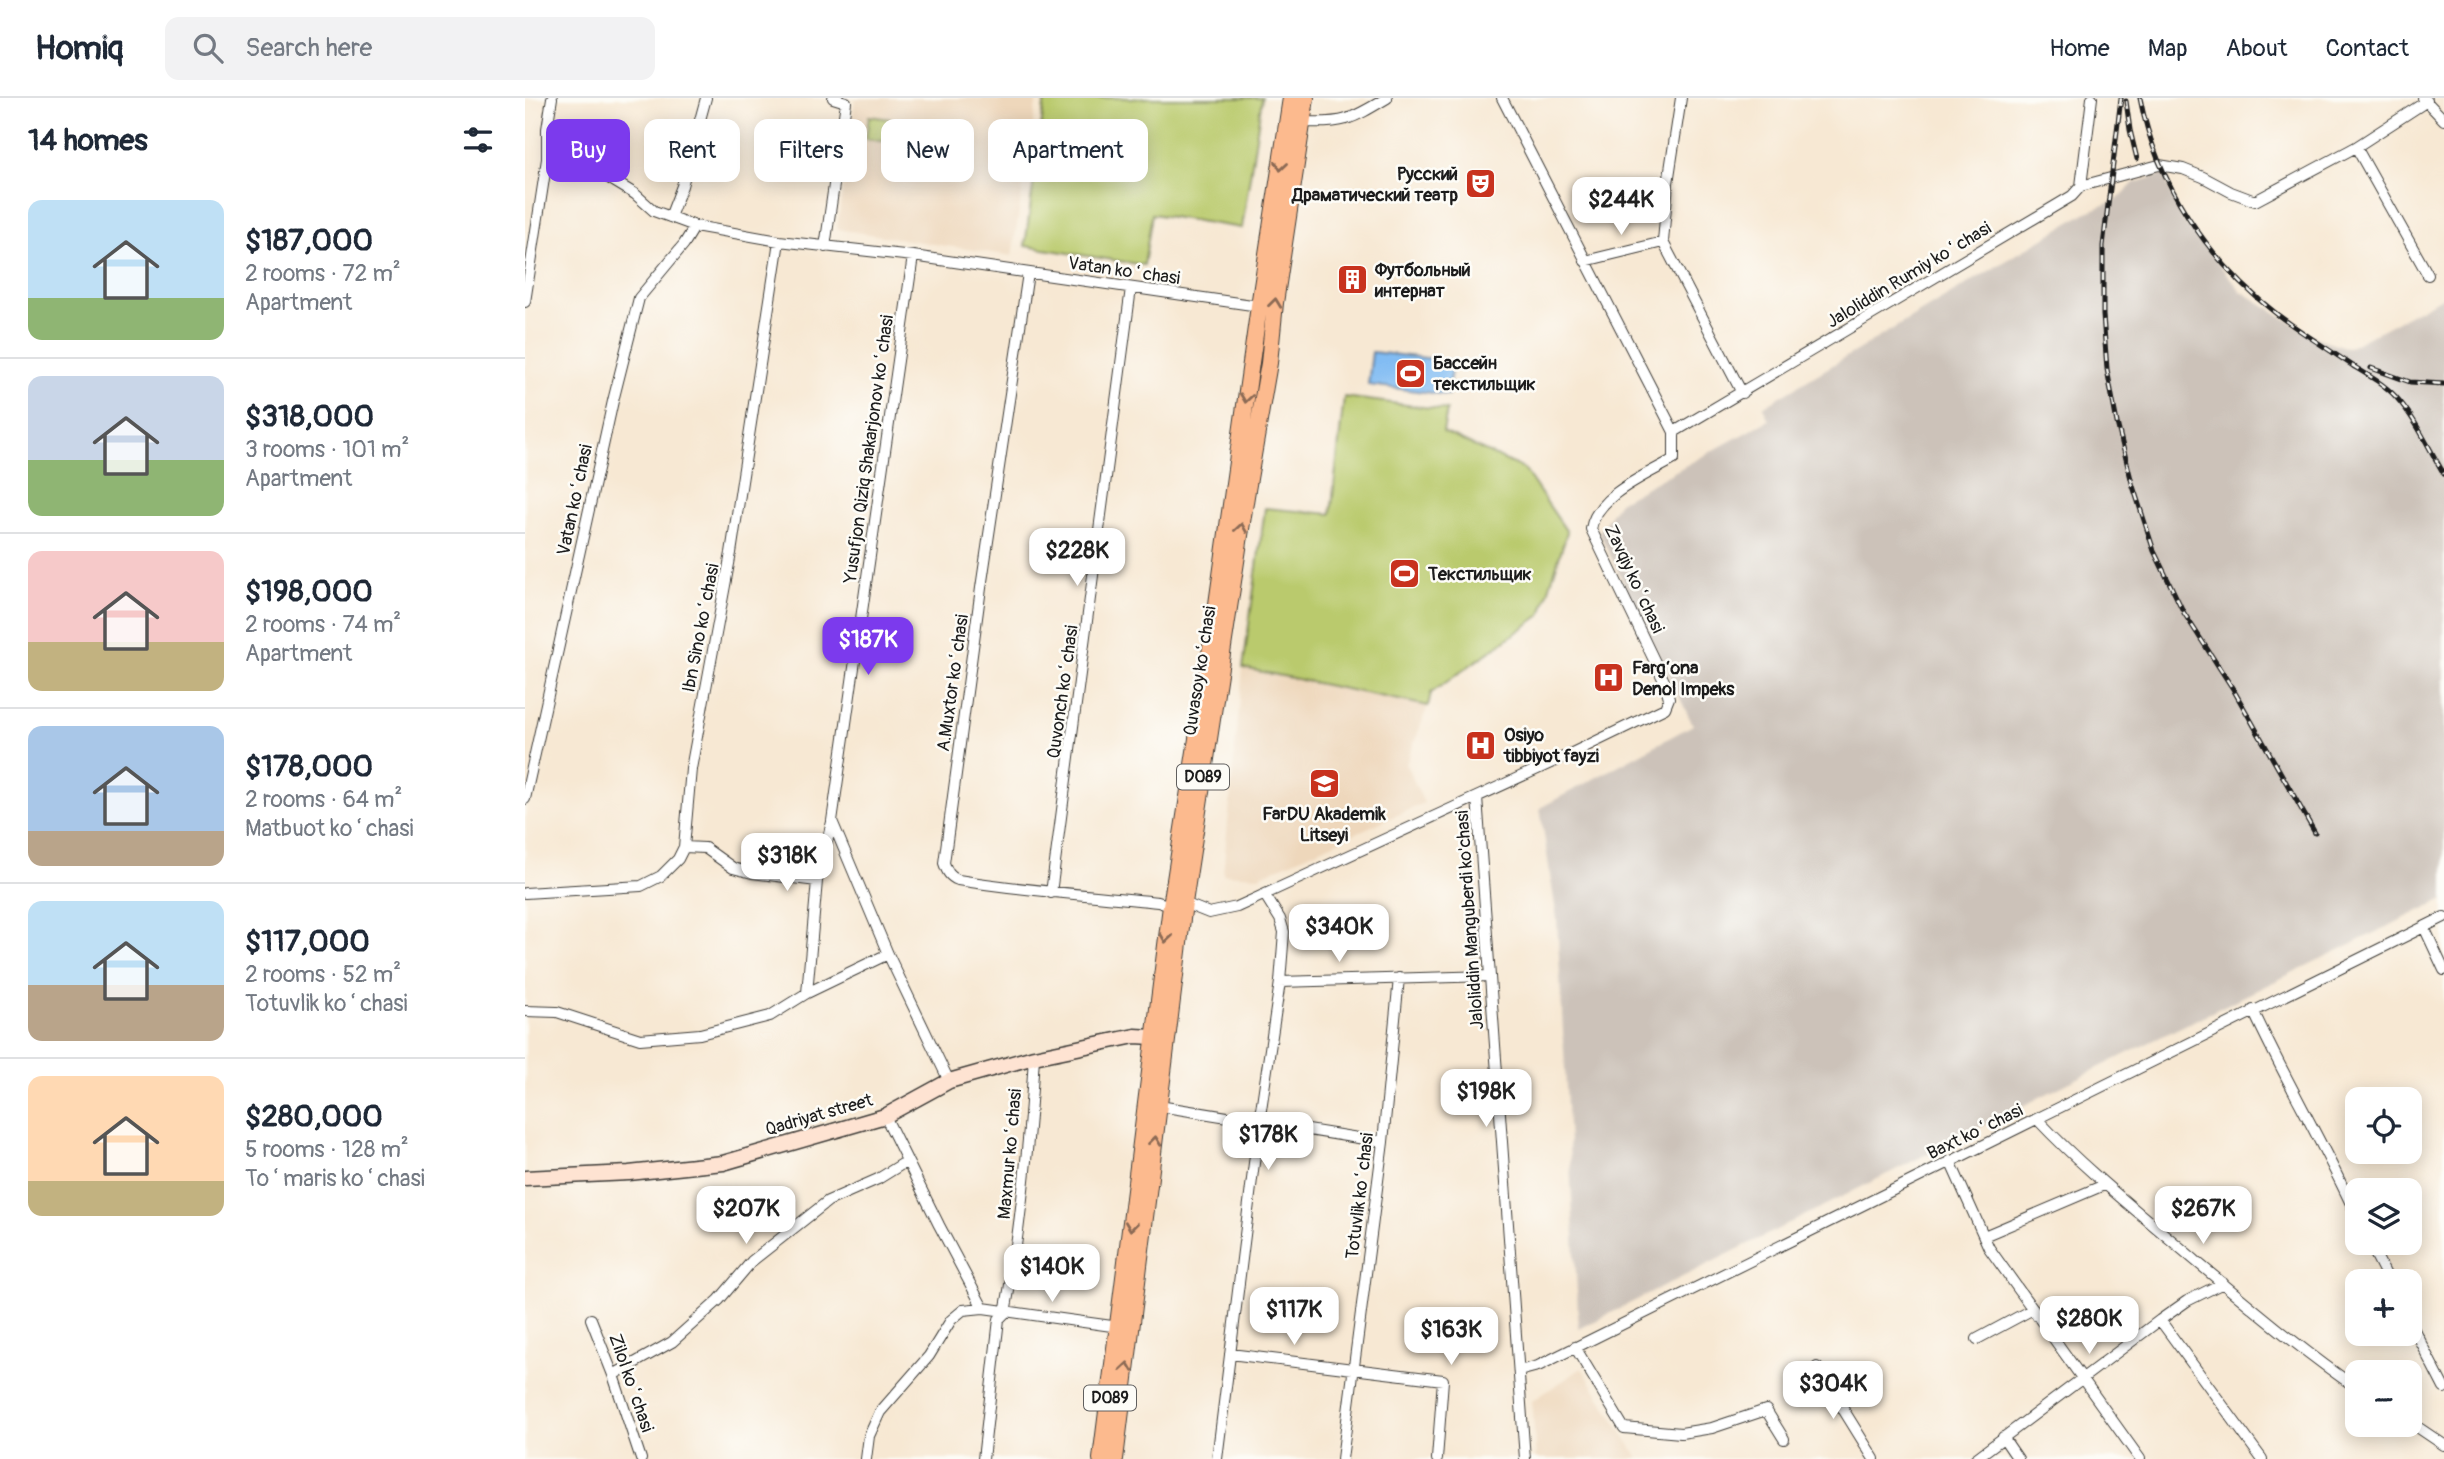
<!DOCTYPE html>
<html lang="en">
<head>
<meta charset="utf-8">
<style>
	body { margin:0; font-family:Pangolin,sans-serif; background:#f2f2f3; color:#1f2937; height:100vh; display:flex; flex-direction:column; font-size:26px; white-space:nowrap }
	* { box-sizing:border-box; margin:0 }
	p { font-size:23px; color:#747a83 }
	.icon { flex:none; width:38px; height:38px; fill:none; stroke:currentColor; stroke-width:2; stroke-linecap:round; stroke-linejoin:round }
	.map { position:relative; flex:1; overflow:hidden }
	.drawer { display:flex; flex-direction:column; background:#fff; width:525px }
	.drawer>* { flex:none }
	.guide { position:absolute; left:21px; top:21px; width:665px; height:63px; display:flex; gap:14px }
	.controls { position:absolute; left:1820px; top:989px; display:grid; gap:14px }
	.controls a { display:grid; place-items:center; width:77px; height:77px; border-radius:14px; background:#fff; box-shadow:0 4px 18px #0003; font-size:35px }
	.price { position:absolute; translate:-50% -60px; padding:0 16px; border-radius:14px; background:#fff; color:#222; font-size:23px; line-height:46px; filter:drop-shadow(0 2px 4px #0008) }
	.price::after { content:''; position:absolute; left:50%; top:42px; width:21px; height:16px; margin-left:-10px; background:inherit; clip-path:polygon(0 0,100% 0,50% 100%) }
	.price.active { background:#7c3aed; color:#fff }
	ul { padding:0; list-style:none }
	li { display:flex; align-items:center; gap:21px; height:175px; padding:0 28px }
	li+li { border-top:2px solid #e0e1e3 }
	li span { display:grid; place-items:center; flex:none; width:196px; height:140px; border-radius:14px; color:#555 }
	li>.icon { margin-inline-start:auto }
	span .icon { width:84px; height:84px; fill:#fffc; stroke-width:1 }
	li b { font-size:30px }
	h2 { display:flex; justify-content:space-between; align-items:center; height:84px; padding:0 28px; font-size:30px }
	.chip { padding:0 24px; border-radius:14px; background:#fff; box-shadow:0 4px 18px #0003; font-size:24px; line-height:63px }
	.chip.active { background:#7c3aed; color:#fff }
	header { display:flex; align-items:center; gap:42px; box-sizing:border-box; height:98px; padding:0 35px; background:#fff; border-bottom:2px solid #e0e1e3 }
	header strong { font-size:33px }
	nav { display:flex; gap:38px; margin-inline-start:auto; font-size:24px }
	.search { width:490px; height:63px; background:#f2f2f3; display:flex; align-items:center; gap:18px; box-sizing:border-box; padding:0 24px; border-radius:14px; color:#747a83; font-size:26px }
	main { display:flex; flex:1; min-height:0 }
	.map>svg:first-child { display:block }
	.built { fill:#eed7bb }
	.industrial { fill:#ccc2b9 }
	.green { fill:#baca6d; stroke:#6b7344; stroke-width:2 }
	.water { fill:#81bcf3; stroke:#4e6c88; stroke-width:2 }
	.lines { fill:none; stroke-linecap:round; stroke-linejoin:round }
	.street-casing { stroke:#3d3b37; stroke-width:12 }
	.secondary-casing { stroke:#3d3b37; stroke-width:17 }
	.primary-casing { stroke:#3d3b37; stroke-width:18 }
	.street { stroke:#fff; stroke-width:10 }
	.secondary { stroke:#fee3d2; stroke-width:14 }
	.primary { stroke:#fcba8e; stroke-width:16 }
	.rail-casing { stroke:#1c1c1c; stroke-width:5 }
	.rail { stroke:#fdfcf7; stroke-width:2.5; stroke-dasharray:8; stroke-linecap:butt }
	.oneway { stroke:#8c6b55 }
	.labels { text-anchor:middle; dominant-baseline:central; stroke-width:5; stroke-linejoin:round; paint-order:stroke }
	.shield { fill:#fdfcf7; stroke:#605f5e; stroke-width:2 }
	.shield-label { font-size:16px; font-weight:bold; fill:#1c1c1c }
	.poi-label { font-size:18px; font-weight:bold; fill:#1c1c1c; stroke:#fdfcf7; text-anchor:start }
	.street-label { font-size:18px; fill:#1c1c1c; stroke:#fdfcf7 }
</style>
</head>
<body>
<header>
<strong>Homiq</strong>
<div class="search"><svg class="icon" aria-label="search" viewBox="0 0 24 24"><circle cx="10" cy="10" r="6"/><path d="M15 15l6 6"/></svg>Search here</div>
<nav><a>Home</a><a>Map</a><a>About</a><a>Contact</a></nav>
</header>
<main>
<section class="drawer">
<h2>14 homes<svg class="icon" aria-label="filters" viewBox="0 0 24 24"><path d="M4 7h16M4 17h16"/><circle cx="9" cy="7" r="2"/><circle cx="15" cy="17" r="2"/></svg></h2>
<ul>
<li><span style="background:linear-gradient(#bfe0f5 70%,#8fb573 0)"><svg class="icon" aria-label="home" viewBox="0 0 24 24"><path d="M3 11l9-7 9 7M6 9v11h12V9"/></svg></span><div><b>$187,000</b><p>2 rooms · 72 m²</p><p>Apartment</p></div></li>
<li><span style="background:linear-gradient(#c9d6e8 60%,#8fb573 0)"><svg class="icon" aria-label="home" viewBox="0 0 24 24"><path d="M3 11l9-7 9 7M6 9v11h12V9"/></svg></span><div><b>$318,000</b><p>3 rooms · 101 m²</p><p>Apartment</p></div></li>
<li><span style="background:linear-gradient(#f6c9c9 65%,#c2b280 0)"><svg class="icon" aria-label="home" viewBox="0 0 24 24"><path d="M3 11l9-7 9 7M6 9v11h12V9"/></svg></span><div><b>$198,000</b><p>2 rooms · 74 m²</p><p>Apartment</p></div></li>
<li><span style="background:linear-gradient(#a9c7e8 75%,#b9a48a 0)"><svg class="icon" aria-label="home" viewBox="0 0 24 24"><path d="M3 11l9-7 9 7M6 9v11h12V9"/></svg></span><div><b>$178,000</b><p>2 rooms · 64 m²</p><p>Matbuot koʻchasi</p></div></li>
<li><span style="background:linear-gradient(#bfe0f5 60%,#b9a48a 0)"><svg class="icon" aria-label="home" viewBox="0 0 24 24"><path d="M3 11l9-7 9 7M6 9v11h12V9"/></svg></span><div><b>$117,000</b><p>2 rooms · 52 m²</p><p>Totuvlik koʻchasi</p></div></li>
<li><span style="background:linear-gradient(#ffd9b3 75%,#c2b280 0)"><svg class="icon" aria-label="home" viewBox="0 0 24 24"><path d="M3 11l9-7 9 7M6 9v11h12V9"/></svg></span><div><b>$280,000</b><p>5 rooms · 128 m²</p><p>Toʻmaris koʻchasi</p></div></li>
</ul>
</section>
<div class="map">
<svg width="1919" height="1361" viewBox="0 0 1919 1361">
	<rect width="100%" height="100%" fill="#fdfcf7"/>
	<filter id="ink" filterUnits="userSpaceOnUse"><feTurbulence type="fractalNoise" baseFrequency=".0143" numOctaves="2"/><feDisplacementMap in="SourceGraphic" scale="14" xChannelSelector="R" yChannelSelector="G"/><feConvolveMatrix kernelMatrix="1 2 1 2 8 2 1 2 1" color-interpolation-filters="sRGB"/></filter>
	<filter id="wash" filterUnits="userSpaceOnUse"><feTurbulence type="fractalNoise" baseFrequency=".00686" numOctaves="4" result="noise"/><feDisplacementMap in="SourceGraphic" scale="28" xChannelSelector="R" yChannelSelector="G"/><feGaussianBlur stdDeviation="1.57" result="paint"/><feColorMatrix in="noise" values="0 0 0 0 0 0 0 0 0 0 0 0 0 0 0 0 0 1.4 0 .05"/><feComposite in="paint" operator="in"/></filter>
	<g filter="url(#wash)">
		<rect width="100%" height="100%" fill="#f7e8d3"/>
		<path class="built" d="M 330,0 L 461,0 L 475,3 L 476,0 L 512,0 L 487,158 L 312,131 Z
			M 718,570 L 903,608 L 881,666 L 899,705 L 734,778 L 698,776 Z
			M 1057,1270 L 1114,1361 L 1011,1361 L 1007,1303 Z"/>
		<path class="industrial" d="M 1639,76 L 1655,119 L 1716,193 L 1790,239 L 1823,250 L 1919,198 L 1919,801 L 1625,944 L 1054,1231 L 1032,821 L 1015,710 L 1168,627 L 1074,434 L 1094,404 L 1244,322 L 1238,309 L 1562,114 L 1592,102 L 1609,85 Z"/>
		<path class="green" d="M 520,0 L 737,0 L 717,130 L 627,116 L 619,167 L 500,148 Z
			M 344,18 L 380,23 L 377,46 L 341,41 Z
			M 819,299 L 922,312 L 918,334 L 999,371 L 1042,434 L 1016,517 L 906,595 L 903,608 L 718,570 L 740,410 L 806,416 Z"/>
		<path class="water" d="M 847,254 L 927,263 L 923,297 L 843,287 Z"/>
	</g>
	<g filter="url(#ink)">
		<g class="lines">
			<defs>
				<path id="street" d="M 1156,0 L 1143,85 L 1138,144 L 1217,295
					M 1898,0 L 1919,22
					M 778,24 C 820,26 827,21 862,0
					M 1831,49 L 1903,177
					M 22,61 L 82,79 L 110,96 L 129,113 L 170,128 L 254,143 L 388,158 L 734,208
					M 1556,88 L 1634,67 L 1658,71 L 1678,79 L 1706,94 L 1730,103 L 1831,49 L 1902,3
					M 145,119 L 157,88 L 181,0
					M 300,149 L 321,4 L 308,0
					M 388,158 L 307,723 L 363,856 L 424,983
					M 1060,163 L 1138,144
					M 503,175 L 456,490 L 419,765 C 422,774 425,779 433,782 C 500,793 566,797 633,804 L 646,808 L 659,805 L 684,815 L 712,809 L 1043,657 L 1140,610 L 1144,600 L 1140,585 L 1066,431 C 1071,397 1122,377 1149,361 L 1149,334 L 977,0
					M 0,204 L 22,61 L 22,31 L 27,0
					M 1149,334 L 1547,98 L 1556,88 L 1567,0
					M 952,699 L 1000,1361
					M 0,701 L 88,303 L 114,200 L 159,146 L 170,128
					M 159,749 L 180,750 L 208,770 L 227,775 L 292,783 L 282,895
					M 292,783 L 307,724
					M 0,795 L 116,788 L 136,778 L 153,761 L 159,749 L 166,671 L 206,455 L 254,143
					M 526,795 L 606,190
					M 1899,829 L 1919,872
					M 755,884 L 965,878
					M 1728,912 C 1760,982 1800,1048 1832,1119
					M 0,913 L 32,914 L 115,941 L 175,936 L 245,918 L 282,895 L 363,856
					M 634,1008 L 858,1044
					M 360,1018 L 414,1127 L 458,1210
					M 1512,1021 C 1562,1074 1617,1117 1672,1164 C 1724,1207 1776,1252 1832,1290
					M 1425,1063 L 1464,1150 L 1615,1361
					M 1459,1138 L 1579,1087
					M 1844,1144 L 1864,1183
					M 66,1221 L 88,1277 L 116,1361
					M 1635,1222 L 1737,1361
					M 1885,1224 L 1919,1290
					M 1452,1241 L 1508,1211
					M 1050,1249 L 1099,1330 L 1156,1335 L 1187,1330 L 1241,1312 L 1259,1341
					M 705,1256 L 918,1282 L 912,1361
					M 1292,1269 L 1349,1361
					M 994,1273 L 1013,1268 L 1919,819
					M 88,1277 L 147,1244 L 194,1202 L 227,1163 L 303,1103 L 353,1081 L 382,1063
					M 1885,1324 L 1919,1347
					M 1478,1339 L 1493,1361
					M 341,1361 L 344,1338 L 355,1314 L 404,1258 L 426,1222 L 438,1212 L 458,1210 L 594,1229
					M 458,1361 L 474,1221 L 480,1215 C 496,1130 504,1045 509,959
					M 692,1361 L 734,1025 L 755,884 L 759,834 L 755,821 L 740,797
					M 817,1361 L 858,1044 L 874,880
					M 1450,1361 L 1635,1222 L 1662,1203 L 1698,1185"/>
				<path id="secondary" d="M 0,1080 L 104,1075 L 198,1065 L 360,1018 L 424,983 L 509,959 L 610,938 L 628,939"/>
				<path id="primary" d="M 576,1361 L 646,808 L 683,570 L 734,208 L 766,0
					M 590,1361 L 659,805 L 721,398 L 744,265 L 750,205 L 781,0"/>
			</defs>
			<use href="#street" class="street-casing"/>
			<use href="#secondary" class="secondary-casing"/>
			<use href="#primary" class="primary-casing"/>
			<use href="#street" class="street"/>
			<use href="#secondary" class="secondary"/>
			<use href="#primary" class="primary"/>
			<defs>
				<path id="rail" d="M 1596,0 L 1578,148 L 1578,217 L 1582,271 L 1592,325 L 1607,385 L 1629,453 L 1659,515 L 1708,591 L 1790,735
					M 1615,0 C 1631,85 1684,164 1753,217 C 1777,235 1803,251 1828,268 C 1843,277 1859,286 1871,299 C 1891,321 1904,351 1919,376
					M 1601,3 L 1605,32 L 1612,61
					M 1846,270 L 1885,284 L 1919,286"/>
			</defs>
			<use href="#rail" class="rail-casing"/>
			<use href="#rail" class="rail"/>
		</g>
		<defs><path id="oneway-chevron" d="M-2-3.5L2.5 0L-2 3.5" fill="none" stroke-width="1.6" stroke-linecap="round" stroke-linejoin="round" transform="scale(1.75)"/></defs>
		<g class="oneway">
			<use href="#oneway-chevron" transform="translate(756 68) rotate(98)"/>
			<use href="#oneway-chevron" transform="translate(750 205) rotate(-83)"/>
			<use href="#oneway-chevron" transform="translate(721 300) rotate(98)"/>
			<use href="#oneway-chevron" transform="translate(716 430) rotate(-81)"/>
			<use href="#oneway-chevron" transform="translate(641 840) rotate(98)"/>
			<use href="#oneway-chevron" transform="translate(630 1043) rotate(-83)"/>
			<use href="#oneway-chevron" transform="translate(606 1128) rotate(97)"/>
			<use href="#oneway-chevron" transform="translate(602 1269) rotate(-82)"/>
		</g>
	</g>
	<defs>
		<symbol id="theatre-square" viewBox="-11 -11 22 22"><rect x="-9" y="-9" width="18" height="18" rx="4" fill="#c8321e" stroke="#fdfcf7"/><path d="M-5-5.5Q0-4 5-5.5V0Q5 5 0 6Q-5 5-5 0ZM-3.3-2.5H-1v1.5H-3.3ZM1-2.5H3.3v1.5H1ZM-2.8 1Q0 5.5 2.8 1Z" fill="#fff"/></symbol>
		<symbol id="building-square" viewBox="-11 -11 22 22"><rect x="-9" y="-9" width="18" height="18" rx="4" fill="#c8321e" stroke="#fdfcf7"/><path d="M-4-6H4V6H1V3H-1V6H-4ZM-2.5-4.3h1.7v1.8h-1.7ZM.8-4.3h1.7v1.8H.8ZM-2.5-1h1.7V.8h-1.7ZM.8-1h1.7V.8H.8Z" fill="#fff"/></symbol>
		<symbol id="stadium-square" viewBox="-11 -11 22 22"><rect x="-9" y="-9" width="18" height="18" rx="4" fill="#c8321e" stroke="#fdfcf7"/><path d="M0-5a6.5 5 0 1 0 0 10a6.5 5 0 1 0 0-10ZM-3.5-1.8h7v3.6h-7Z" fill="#fff"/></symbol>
		<symbol id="hospital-square" viewBox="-11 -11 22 22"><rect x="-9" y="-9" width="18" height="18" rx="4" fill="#c8321e" stroke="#fdfcf7"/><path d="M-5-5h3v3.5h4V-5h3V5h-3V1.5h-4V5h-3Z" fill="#fff"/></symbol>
		<symbol id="school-square" viewBox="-11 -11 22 22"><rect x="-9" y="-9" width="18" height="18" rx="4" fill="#c8321e" stroke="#fdfcf7"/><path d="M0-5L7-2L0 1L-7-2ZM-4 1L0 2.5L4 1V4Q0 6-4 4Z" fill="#fff"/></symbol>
	</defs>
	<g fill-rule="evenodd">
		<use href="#theatre-square" x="938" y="68" width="35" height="35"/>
		<use href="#building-square" x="810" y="164" width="35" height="35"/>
		<use href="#stadium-square" x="868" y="258" width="35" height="35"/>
		<use href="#stadium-square" x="862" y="458" width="35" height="35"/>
		<use href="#hospital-square" x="1066" y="562" width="35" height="35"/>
		<use href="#hospital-square" x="938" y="630" width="35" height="35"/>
		<use href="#school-square" x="782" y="668" width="35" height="35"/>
	</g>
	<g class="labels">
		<g class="shield">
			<rect x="652" y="666.5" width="52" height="25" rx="5"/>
			<rect x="559" y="1287.5" width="52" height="25" rx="5"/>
		</g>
		<g class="shield-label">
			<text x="678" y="679">D089</text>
			<text x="585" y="1300">D089</text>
		</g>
		<g class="poi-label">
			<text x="933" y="76" text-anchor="end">Русский<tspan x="933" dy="21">Драматический театр</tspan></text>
			<text x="850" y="172">Футбольный<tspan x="850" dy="21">интернат</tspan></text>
			<text x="908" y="265">Бассейн<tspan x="908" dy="21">текстильщик</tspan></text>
			<text x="903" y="476">Текстильщик</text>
			<text x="1107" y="570">Farg‘ona<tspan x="1107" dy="21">Denol Impeks</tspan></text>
			<text x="979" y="637">Osiyo<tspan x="979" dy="21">tibbiyot fayzi</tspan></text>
			<text x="799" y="716" text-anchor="middle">FarDU Akademik<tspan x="799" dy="21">Litseyi</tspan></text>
		</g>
		<g class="street-label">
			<text transform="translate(599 173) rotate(8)">Vatan koʻchasi</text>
			<text transform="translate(1384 177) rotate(-31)">Jaloliddin Rumiy koʻchasi</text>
			<text transform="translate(344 351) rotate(-82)">Yusufjon Qiziq Shakarjonov koʻchasi</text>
			<text transform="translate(50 402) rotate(-78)">Vatan koʻchasi</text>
			<text transform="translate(1109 481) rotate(65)">Zavqiy koʻchasi</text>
			<text transform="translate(176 530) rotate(-79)">Ibn Sino koʻchasi</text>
			<text transform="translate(675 573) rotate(-81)">Quvasoy koʻchasi</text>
			<text transform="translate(428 585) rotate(-82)">A.Muxtor koʻchasi</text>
			<text transform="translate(538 594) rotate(-82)">Quvonch koʻchasi</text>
			<text transform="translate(945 822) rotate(-94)">Jaloliddin Manguberdi ko'chasi</text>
			<text transform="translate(294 1017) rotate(-16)">Qadriyat street</text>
			<text transform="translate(1450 1034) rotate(-26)">Baxt koʻchasi</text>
			<text transform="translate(485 1056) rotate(-85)">Maxmur koʻchasi</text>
			<text transform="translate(835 1098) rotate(-83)">Totuvlik koʻchasi</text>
			<text transform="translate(106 1285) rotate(71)">Zilol koʻchasi</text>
		</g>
	</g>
</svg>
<div class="controls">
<a><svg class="icon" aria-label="locate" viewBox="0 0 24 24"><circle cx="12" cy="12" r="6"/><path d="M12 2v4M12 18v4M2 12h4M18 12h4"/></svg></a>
<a><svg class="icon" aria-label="layers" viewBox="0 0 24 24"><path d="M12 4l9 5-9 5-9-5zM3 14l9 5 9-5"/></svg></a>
<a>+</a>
<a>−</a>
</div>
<b class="price" style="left:1096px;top:139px">$244K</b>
<b class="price" style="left:552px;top:490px">$228K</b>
<b class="price active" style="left:343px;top:579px">$187K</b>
<b class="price" style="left:262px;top:795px">$318K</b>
<b class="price" style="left:814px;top:866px">$340K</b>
<b class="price" style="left:961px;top:1031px">$198K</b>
<b class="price" style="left:743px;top:1074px">$178K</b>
<b class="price" style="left:221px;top:1148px">$207K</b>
<b class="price" style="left:1678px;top:1148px">$267K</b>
<b class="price" style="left:527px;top:1206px">$140K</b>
<b class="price" style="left:769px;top:1249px">$117K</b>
<b class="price" style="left:1564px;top:1258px">$280K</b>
<b class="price" style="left:926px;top:1269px">$163K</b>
<b class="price" style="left:1308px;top:1323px">$304K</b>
<div class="guide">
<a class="chip active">Buy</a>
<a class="chip">Rent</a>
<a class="chip">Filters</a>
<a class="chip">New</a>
<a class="chip">Apartment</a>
</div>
</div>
</main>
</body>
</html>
